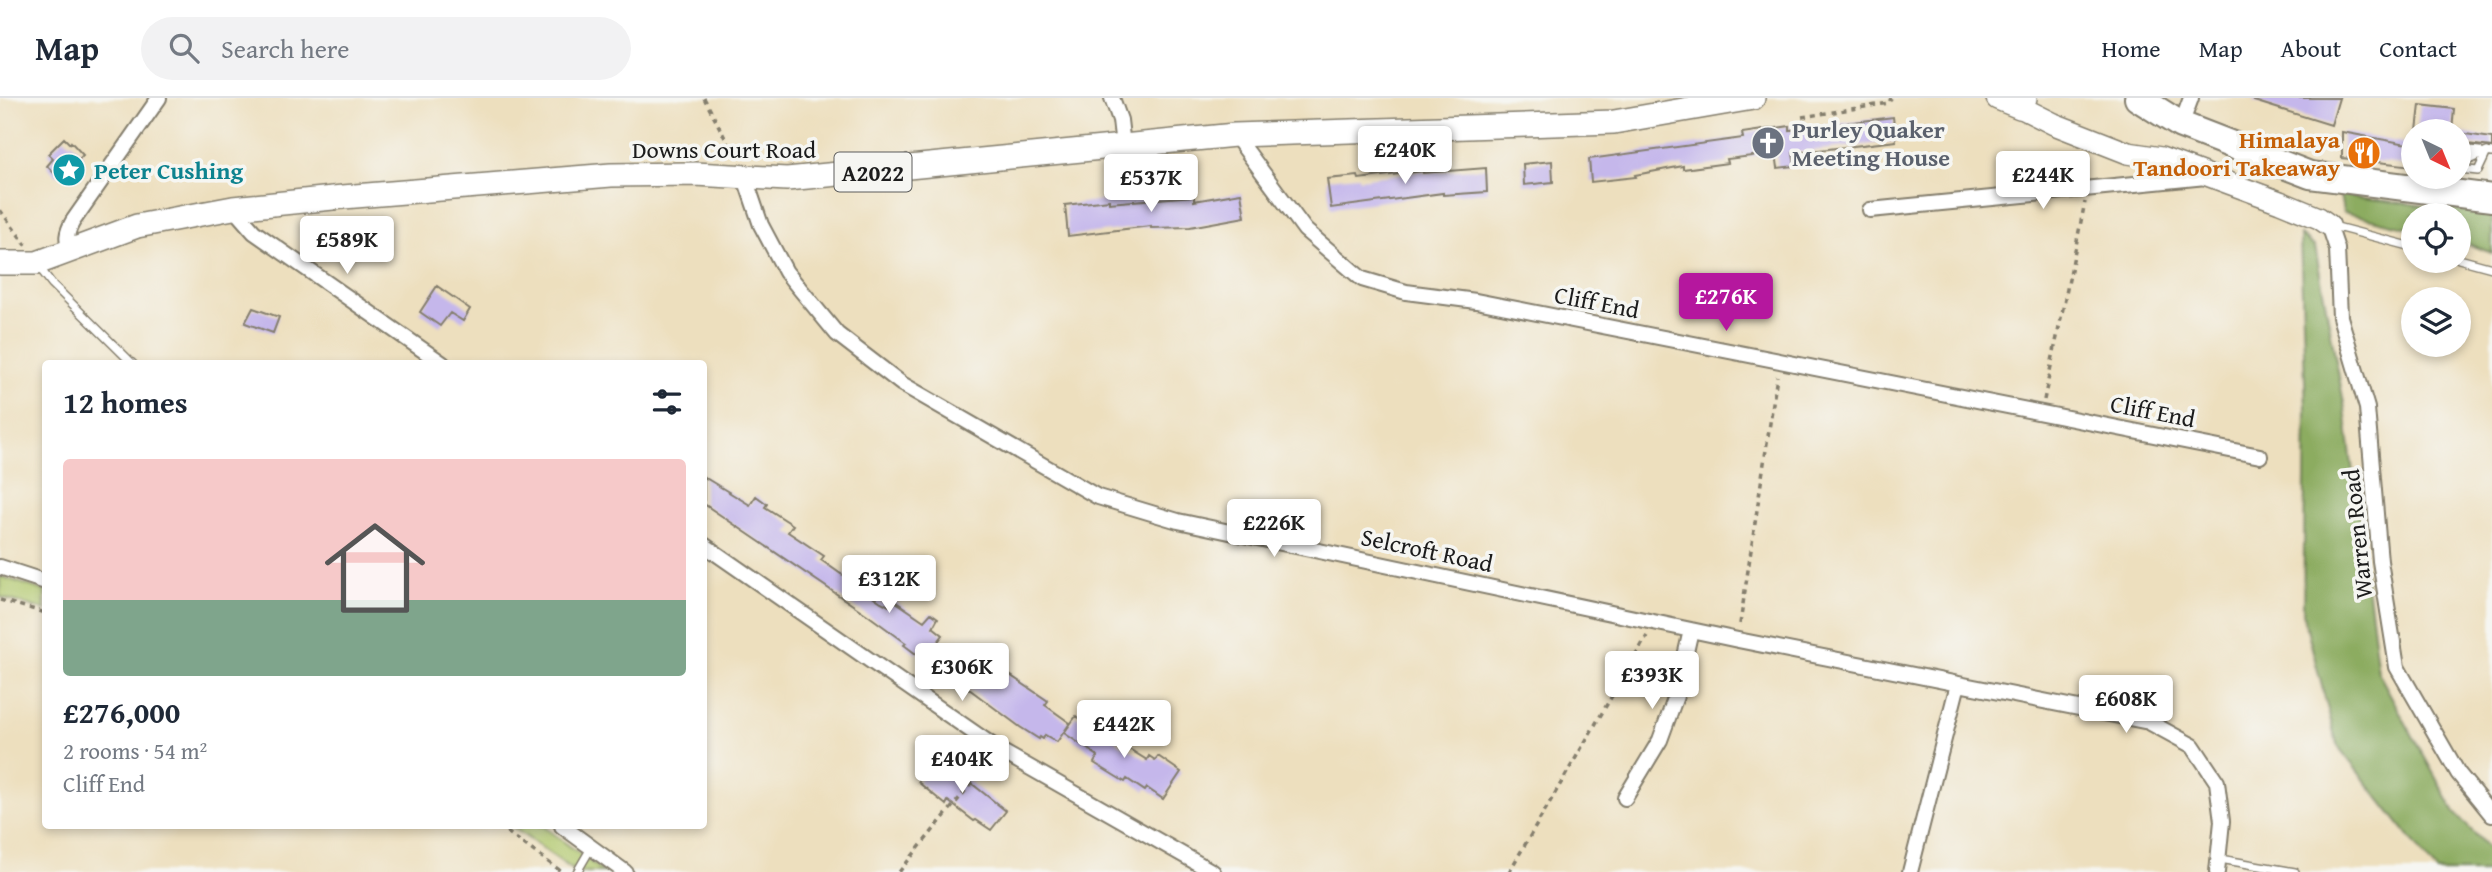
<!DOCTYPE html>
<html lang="en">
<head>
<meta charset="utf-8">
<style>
	body { margin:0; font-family:"Gentium Book Plus",serif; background:#f2f2f3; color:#1f2937; height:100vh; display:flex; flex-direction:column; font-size:26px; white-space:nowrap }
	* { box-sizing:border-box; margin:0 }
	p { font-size:23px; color:#747a83 }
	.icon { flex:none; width:38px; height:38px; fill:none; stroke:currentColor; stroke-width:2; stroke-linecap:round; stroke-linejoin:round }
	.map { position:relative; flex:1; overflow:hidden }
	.details { position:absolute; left:42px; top:262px; width:665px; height:469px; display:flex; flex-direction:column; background:#fff; border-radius:7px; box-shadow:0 4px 10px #0003 }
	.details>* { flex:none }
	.needle { width:46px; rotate:137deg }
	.fabs { position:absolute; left:2401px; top:21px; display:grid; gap:14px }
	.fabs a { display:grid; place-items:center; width:70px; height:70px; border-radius:50%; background:#fff; box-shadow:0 4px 10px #0003; font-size:35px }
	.price { position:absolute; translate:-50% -60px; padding:0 16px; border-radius:7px; background:#fff; color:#222; font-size:23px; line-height:46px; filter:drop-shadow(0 2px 4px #0008) }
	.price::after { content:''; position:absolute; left:50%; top:42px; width:21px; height:16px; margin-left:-10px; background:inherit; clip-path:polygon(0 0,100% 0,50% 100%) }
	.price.current { background:#b5179e; color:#fff }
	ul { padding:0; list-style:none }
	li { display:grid; align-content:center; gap:14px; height:371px; padding:0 21px }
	li span { display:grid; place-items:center; height:217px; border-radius:7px; color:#555 }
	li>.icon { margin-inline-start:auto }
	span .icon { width:126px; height:126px; fill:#fffc; stroke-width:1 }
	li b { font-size:30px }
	h2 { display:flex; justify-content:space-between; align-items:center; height:84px; padding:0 21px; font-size:30px }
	header { display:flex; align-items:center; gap:42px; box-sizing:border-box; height:98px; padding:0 35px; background:#fff; border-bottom:2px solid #e0e1e3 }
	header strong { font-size:33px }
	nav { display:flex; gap:38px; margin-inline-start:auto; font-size:24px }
	.search { width:490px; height:63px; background:#f2f2f3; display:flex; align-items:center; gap:18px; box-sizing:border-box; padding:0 24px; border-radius:38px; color:#747a83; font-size:26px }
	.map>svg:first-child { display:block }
	.green { fill:#b1c76c; stroke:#667244; stroke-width:2 }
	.forest { fill:#8cac60; stroke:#54643e; stroke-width:2 }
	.building { fill:#c5b7eb }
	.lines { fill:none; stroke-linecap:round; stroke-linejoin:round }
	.lane-casing { stroke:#847e6d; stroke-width:10 }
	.street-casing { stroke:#847e6d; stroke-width:18 }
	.secondary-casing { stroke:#847e6d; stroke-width:24 }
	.primary-casing { stroke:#847e6d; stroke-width:26 }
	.highway-casing { stroke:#847e6d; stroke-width:30 }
	.path { stroke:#847e6d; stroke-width:3.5; stroke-dasharray:5 5; stroke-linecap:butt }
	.lane { stroke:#fff; stroke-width:7 }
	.street { stroke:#fff; stroke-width:14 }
	.secondary { stroke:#fff; stroke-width:21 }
	.primary { stroke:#fff; stroke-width:23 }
	.highway { stroke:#fff; stroke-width:26 }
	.labels { text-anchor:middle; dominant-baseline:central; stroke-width:7; stroke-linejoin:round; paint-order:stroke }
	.shield { fill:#f6f6f2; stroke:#5d5d5c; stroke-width:2 }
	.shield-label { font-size:23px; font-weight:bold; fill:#1c1c1c }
	.worship-label { font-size:24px; font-weight:bold; fill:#5b616d; stroke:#f6f6f2; text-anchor:start }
	.food-label { font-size:24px; font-weight:bold; fill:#c56008; stroke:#f6f6f2; text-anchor:end }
	.street-label { font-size:24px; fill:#1c1c1c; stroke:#f6f6f2 }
	.culture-label { font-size:24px; font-weight:bold; fill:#0d838f; stroke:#f6f6f2; text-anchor:start }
</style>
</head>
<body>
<header>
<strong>Map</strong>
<div class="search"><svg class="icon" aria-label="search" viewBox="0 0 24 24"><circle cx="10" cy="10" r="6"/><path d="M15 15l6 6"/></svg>Search here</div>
<nav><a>Home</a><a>Map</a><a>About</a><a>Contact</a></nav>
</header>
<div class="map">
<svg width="2492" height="774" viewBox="0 0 2492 774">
	<rect width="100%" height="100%" fill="#f6f6f2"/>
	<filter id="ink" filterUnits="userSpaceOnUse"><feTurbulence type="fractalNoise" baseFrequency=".0143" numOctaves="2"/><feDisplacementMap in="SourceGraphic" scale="14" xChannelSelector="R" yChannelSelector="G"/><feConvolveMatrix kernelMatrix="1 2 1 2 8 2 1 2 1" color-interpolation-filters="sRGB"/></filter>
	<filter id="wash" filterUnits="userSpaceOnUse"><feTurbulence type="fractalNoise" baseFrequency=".00686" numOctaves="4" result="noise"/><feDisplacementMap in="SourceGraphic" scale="28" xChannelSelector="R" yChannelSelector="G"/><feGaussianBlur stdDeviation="1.57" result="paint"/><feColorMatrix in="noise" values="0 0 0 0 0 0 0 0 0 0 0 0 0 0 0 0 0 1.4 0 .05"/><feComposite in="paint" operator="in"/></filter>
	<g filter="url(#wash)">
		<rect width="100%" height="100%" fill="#eddfbe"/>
		<path class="green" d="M 0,478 L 45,493 L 45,512 L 0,499 Z
			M 511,728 L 543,728 L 604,774 L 576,774 Z"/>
		<path class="forest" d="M 2340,97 L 2492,116 L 2492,155 L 2459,143 L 2459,117 L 2413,117 L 2413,131 L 2343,114 Z
			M 2300,137 L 2315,149 L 2345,311 L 2378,574 L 2455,715 L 2492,754 L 2492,774 L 2437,774 L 2337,647 L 2303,515 L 2306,312 Z"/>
		<g id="blocks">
			<path class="building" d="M 2255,0 L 2339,0 L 2331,27 L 2254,3 Z
				M 2420,7 L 2454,11 L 2452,33 L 2417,33 Z
				M 1893,19 L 1896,43 L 1793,55 L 1795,68 L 1778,70 L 1776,55 L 1727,61 L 1728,65 L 1683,71 L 1683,68 L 1635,77 L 1636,79 L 1591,84 L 1589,61 L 1743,40 L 1742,35 L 1790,28 L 1790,32 Z
				M 2342,34 L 2413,47 L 2413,68 L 2342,60 Z
				M 2459,35 L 2492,40 L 2492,49 L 2459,45 Z
				M 64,40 L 70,46 L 71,44 L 83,57 L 66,75 L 63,72 L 57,78 L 47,68 L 53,61 L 48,56 Z
				M 1552,63 L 1553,84 L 1524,87 L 1523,66 Z
				M 1486,70 L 1487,94 L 1443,97 L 1443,95 L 1331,110 L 1327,81 L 1358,78 L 1359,81 L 1423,73 L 1423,75 Z
				M 1241,95 L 1245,119 L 1190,129 L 1151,130 L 1151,128 L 1068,138 L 1065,107 L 1109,102 L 1109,105 L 1194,98 L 1194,103 Z
				M 437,188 L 470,211 L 463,223 L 450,215 L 440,228 L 420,214 Z
				M 253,210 L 279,219 L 273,235 L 245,225 Z
				M 704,379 L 750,407 L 756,398 L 767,406 L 765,409 L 793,427 L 788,434 L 824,458 L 821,462 L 841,476 L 849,479 L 849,482 L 881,504 L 889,508 L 893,502 L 924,523 L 931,515 L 938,520 L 933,529 L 943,537 L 937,545 L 981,577 L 984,574 L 995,579 L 1001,571 L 1048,603 L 1045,607 L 1070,625 L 1057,644 L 1045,637 L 1043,641 L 1040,639 L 1039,641 L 1020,629 L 957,582 L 955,584 L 944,575 L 945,573 L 918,553 L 916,556 L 904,547 L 906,545 L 869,518 L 704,406 Z
				M 1076,618 L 1147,662 L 1149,658 L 1155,662 L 1158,658 L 1181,674 L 1163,701 L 1147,690 L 1145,693 L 1127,681 L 1125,684 L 1094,665 L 1098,658 L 1064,635 Z
				M 933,665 L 941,672 L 946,665 L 1006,713 L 991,732 L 976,722 L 974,723 L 948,703 L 946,707 L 918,684 Z"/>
		</g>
	</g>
	<g filter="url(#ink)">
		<use href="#blocks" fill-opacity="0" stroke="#847e6d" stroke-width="2"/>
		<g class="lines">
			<defs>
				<path id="lane" d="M 2459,51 L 2479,53
					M 2459,58 L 2473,57
					M 2459,64 L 2465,64 L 2487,54
					M 2459,71 L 2478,73 L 2487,54 L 2492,55
					M 2329,127 L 2413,149
					M 2459,161 L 2492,170
					M 39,169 L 52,186 L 133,266
					M 2220,761 L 2295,774
					M 577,774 L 591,750"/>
				<path id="street" d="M 1112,0 L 1120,22 L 1123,48
					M 2181,27 L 2191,0
					M 1235,37 L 1305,132 L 1362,181 L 1406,194 L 1476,203 L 2260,358
					M 745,80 L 761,127 L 786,174 L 837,236 L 902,286 L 1098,399 L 1178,423 L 1738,542 L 2149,624 L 2193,648 L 2217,684 L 2222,723 L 2217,774
					M 233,110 L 254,134 L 443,266
					M 1870,112 L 2206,79
					M 2329,127 L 2337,151 L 2340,219 L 2367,310 L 2380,463 L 2397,569 L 2458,675 L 2492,717
					M 70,153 C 66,141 66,135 73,123 L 159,0
					M 704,447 L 999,652 L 1213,774
					M 0,469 L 46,484
					M 1625,700 L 1660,642 L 1676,598 L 1691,532
					M 562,728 L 625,774
					M 1910,774 L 1958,586"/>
				<path id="secondary" d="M 2020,9 L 2054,26 L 2128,55 L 2161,60 L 2280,104 L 2319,120 L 2329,127"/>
				<path id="primary" d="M 1998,0 L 2020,9 L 2025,0
					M 0,165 L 37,165 L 137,128 L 233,110 L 343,99 L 611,77 L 695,76 L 787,81 L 1235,37 L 1614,24 L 1753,0"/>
				<path id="highway" d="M 2138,0 L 2181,27 L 2310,77 L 2492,100"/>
			</defs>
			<use href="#lane" class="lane-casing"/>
			<use href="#street" class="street-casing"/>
			<use href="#secondary" class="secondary-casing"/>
			<use href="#primary" class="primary-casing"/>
			<use href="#highway" class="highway-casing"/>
			<path class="path" d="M 704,0 L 734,57
				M 1802,19 L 1889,5 L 1891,0
				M 0,112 L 26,147
				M 2044,302 L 2085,104
				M 0,502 L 46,515
				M 1740,526 L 1777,278
				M 499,728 L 562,774
				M 899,774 L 989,664
				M 1509,774 L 1647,538"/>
			<use href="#lane" class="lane"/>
			<use href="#street" class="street"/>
			<use href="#secondary" class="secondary"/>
			<use href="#primary" class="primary"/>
			<use href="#highway" class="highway"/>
		</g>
	</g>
	<defs>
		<symbol id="church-disc" viewBox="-11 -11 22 22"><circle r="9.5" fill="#6b7280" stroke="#f6f6f2"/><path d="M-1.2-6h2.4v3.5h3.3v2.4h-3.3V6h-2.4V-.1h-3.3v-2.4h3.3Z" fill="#fff"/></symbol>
		<symbol id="restaurant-disc" viewBox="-11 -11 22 22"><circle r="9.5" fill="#e8710a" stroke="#f6f6f2"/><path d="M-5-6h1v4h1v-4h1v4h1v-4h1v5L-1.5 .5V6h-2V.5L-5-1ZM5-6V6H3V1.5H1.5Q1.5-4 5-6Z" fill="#fff"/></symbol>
		<symbol id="sight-disc" viewBox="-11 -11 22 22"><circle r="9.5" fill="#0f9aa8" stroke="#f6f6f2"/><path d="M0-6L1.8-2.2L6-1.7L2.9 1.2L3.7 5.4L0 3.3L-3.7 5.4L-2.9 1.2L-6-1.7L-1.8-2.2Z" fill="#fff"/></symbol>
	</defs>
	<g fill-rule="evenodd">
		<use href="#church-disc" x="1749" y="26" width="38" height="38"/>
		<use href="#restaurant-disc" x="2345" y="36" width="38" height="38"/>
		<use href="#sight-disc" x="50" y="53" width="38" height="38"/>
	</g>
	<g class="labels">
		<rect class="shield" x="834.5" y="54.5" width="77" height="39" rx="5"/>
		<g class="shield-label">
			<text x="873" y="74">A2022</text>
		</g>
		<g class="worship-label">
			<text x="1792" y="31">Purley Quaker<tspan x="1792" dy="28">Meeting House</tspan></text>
		</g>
		<g class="food-label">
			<text x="2340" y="41">Himalaya<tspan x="2340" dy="28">Tandoori Takeaway</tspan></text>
		</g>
		<g class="street-label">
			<text x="724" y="51">Downs Court Road</text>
			<text transform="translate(1597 204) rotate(11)">Cliff End</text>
			<text transform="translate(2153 313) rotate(11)">Cliff End</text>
			<text transform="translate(2357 436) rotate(-96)">Warren Road</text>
			<text transform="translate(1427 452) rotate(12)">Selcroft Road</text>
		</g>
		<g class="culture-label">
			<text x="94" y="72">Peter Cushing</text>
		</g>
	</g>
</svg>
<div class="fabs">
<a><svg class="needle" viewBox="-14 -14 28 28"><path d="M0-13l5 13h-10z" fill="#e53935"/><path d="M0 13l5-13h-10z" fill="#747a83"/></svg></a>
<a><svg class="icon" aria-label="locate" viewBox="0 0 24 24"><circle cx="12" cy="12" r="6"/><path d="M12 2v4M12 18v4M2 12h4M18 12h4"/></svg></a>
<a><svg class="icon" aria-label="layers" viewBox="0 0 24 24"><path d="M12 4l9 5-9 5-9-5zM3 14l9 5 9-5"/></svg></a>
</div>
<b class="price" style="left:1405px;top:88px">£240K</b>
<b class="price" style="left:2043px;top:113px">£244K</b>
<b class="price" style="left:1151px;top:116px">£537K</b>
<b class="price" style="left:347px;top:178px">£589K</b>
<b class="price current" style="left:1726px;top:235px">£276K</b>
<b class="price" style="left:1274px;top:461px">£226K</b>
<b class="price" style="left:889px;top:517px">£312K</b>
<b class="price" style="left:962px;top:605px">£306K</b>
<b class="price" style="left:1652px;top:613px">£393K</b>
<b class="price" style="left:2126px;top:637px">£608K</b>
<b class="price" style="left:1124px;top:662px">£442K</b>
<b class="price" style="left:962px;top:697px">£404K</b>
<section class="details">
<h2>12 homes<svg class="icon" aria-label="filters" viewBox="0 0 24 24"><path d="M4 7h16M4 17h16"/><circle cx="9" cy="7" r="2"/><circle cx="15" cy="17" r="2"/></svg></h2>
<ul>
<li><span style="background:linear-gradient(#f6c9c9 65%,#7fa58c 0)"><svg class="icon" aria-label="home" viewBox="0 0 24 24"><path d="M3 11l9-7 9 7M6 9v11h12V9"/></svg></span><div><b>£276,000</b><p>2 rooms · 54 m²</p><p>Cliff End</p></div></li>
</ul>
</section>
</div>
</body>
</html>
